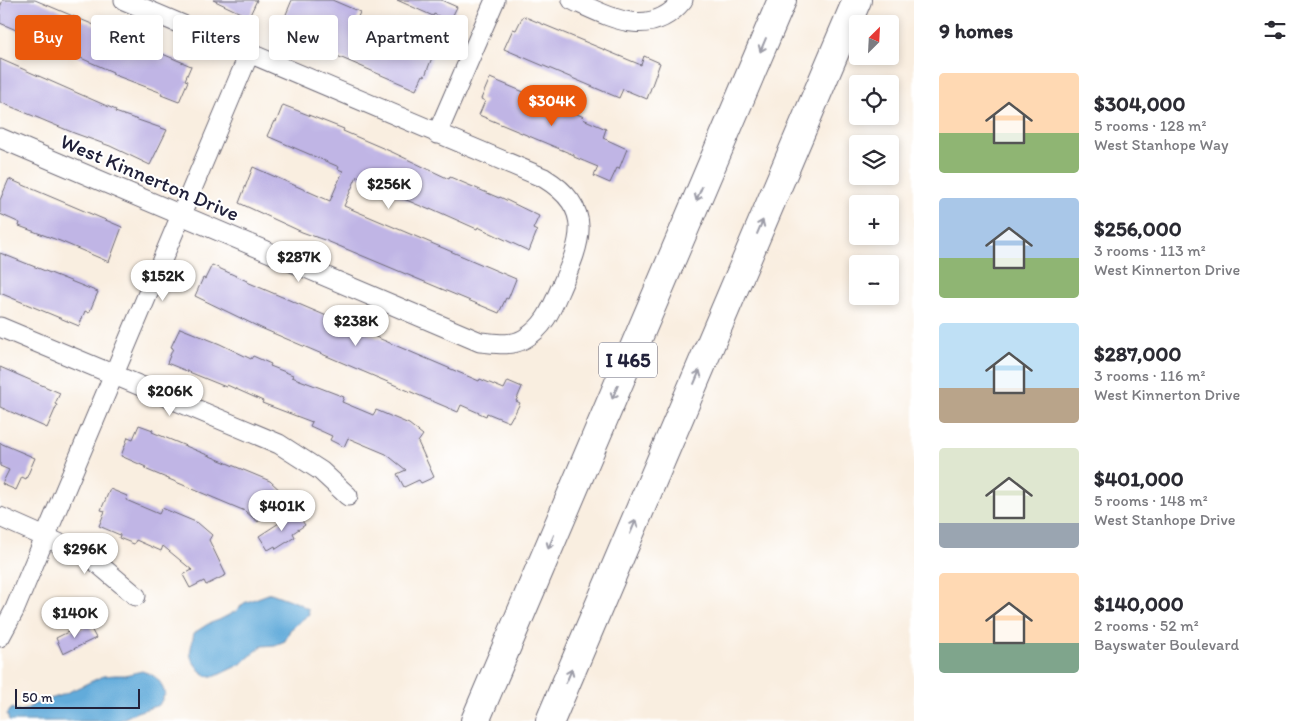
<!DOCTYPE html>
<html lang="en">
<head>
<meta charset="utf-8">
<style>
	body { margin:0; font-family:Itim,sans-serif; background:#f7f7f7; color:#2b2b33; height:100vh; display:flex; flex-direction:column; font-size:19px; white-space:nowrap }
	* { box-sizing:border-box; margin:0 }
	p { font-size:16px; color:#7c7c81 }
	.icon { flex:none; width:28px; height:28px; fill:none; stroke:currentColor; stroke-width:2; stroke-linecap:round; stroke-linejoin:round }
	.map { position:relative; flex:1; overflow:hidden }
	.drawer { display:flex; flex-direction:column; background:#fff; width:400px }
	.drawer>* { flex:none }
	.guide { position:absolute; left:15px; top:15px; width:475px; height:45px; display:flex; gap:10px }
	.needle { width:32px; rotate:24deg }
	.tools { position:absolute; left:849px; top:15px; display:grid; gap:10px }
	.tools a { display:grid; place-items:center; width:50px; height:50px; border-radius:5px; background:#fff; box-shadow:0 2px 8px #0003; font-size:25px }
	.scale { position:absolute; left:15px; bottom:12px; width:125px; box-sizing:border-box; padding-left:5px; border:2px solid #22223b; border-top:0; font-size:14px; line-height:18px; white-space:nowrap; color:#22223b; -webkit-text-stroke:4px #fff; paint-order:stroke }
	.price { position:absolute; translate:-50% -42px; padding:0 11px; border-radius:18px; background:#fff; color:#222; font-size:16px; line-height:32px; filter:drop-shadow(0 1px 2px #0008) }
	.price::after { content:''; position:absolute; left:50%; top:30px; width:15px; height:11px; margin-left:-8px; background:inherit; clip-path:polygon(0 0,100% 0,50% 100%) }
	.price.selected { background:#ea580c; color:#fff }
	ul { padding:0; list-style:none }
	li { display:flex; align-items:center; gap:15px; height:125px; padding:0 25px }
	li span { display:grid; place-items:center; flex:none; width:140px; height:100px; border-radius:5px; color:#555 }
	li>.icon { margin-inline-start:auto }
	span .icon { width:60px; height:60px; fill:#fffc; stroke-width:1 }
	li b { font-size:21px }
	h2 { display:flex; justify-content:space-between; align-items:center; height:60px; padding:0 25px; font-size:21px }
	.chip { padding:0 18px; border-radius:5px; background:#fff; box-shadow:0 2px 8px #0003; font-size:18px; line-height:45px }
	.chip.selected { background:#ea580c; color:#fff }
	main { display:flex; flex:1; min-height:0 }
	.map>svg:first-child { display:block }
	.water { fill:#62abda; stroke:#42668a }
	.building { fill:#c0b5e5 }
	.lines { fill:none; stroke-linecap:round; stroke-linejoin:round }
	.street-casing { stroke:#6d6975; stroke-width:21 }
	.highway-casing { stroke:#6d6975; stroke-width:30 }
	.street { stroke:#fff; stroke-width:19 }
	.highway { stroke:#fff; stroke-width:28 }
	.oneway { stroke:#9c9ca7 }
	.labels { text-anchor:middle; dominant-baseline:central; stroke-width:4; stroke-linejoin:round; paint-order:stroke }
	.shield { fill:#fff; stroke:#646476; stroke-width:1 }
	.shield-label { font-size:20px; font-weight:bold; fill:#22223b }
	.street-label { font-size:21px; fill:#22223b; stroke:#fff }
</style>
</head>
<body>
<main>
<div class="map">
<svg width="914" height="721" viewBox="0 0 914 721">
	<rect width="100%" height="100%" fill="#fff"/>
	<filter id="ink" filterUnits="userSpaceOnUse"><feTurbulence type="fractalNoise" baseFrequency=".02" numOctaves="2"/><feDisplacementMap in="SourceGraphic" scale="10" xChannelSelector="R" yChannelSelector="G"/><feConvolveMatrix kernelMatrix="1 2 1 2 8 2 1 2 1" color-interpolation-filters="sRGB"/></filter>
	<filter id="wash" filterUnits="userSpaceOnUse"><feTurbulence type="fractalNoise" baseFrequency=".0096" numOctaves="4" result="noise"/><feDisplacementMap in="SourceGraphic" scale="20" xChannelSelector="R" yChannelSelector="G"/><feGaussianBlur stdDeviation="1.12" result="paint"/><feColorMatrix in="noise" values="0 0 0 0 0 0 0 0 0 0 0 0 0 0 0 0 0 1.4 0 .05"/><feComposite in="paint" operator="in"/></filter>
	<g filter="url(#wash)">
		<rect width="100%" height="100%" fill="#f9eee0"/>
		<path class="water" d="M 271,593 L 298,603 L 308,609 L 309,614 L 290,630 L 285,641 L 275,645 L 262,646 L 241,664 L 216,676 L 207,676 L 199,670 L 192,660 L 190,653 L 194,633 L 208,624 L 219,620 L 236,611 L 244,603 Z
			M 142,671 C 157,676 160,679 165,694 L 159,705 L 137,712 L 118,721 L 9,721 L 7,714 L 12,708 L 17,711 L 24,710 L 35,704 L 62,695 L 103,676 L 115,675 L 125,675 Z"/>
		<g id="blocks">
			<path class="building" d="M 3,0 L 35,0 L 191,66 L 185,80 L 188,81 L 179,102 L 161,95 L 162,93 L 112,74 L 113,72 L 0,23 L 0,7 Z
				M 213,0 L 257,0 L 249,17 Z
				M 292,0 L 332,0 L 360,12 L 356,22 L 386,35 L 386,36 L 433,55 L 425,76 L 423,75 L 416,90 L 279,31 Z
				M 397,0 L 441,0 L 457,7 L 450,21 L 434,14 L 433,16 Z
				M 523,16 L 641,65 L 644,56 L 660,63 L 647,99 L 623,89 L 619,98 L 504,49 L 513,29 L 516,30 Z
				M 0,59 L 116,110 L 115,112 L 167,130 L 150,165 L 110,146 L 74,133 L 0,102 Z
				M 490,78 L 584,117 L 583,119 L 606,129 L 603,138 L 627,149 L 619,169 L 617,168 L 610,183 L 594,176 L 598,167 L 574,157 L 574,155 L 479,115 L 485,101 L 481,99 Z
				M 283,105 L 344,129 L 343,131 L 392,152 L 449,179 L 450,177 L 499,198 L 500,197 L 539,216 L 533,229 L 537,231 L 529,251 L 478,227 L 477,229 L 430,208 L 430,210 L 411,202 L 386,191 L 387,189 L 357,176 L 344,206 L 516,279 L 508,299 L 506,298 L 499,313 L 327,241 L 302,232 L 239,203 L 253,167 L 330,201 L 343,171 L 338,169 L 339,167 L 267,136 L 274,121 L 276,122 Z
				M 9,179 L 122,227 L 109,262 L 60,241 L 19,226 L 20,223 L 0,214 L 0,200 Z
				M 0,253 L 98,292 L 89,313 L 85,311 L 79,326 L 0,293 Z
				M 212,265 L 247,281 L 247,282 L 479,381 L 480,379 L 504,389 L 508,381 L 522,387 L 516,401 L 520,403 L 514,415 L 513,415 L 509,422 L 487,413 L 486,416 L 461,405 L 458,412 L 261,328 L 195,296 L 203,278 L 205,279 Z
				M 180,328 L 220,344 L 251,359 L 253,356 L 271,364 L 270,366 L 293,375 L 292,377 L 344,397 L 342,402 L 373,415 L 376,410 L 409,424 L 423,435 L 418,442 L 434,477 L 421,483 L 419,480 L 404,487 L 397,474 L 406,470 L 386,454 L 348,438 L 344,447 L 330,440 L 332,436 L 310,426 L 312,422 L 262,403 L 263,401 L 227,385 L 226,387 L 167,363 L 173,348 L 171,347 Z
				M 0,367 L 60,393 L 55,404 L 57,405 L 47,428 L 0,407 Z
				M 139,425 L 153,430 L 152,432 L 270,481 L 283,493 L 258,522 L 245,511 L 164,477 L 145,469 L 146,467 L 121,456 L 128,437 L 133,439 Z
				M 0,443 L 35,458 L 26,479 L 22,477 L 16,490 L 2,484 L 9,470 L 0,466 Z
				M 110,489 L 127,496 L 126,500 L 159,514 L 162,508 L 198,523 L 212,535 L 209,540 L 226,575 L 206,585 L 204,581 L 190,588 L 183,575 L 192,570 L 163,546 L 161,551 L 136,540 L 134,544 L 119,538 L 120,535 L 99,526 L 105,511 L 101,510 Z
				M 296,512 L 305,525 L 293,533 L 295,537 L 276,549 L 275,546 L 268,550 L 259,536 Z
				M 89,625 L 96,638 L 63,654 L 56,638 L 76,628 L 77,631 Z"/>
		</g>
	</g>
	<g filter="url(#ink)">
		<use href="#blocks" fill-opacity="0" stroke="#6d6975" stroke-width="1"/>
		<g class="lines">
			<defs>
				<path id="street" d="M 572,0 C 610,17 650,41 683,0
					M 437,134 L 495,0
					M 0,138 L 480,342 C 494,343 510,347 524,339 C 545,327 552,308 561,287 C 581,242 595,209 544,178 L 124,0
					M 0,327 L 279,444 L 321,471 L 348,496
					M 0,517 L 90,557 L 136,596
					M 0,637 L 14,611 L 249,54"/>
				<path id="highway" d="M 475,721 L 782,0
					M 550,721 L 857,0"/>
			</defs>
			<use href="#street" class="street-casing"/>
			<use href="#highway" class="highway-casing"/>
			<use href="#street" class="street"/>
			<use href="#highway" class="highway"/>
		</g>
		<defs><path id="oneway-shaft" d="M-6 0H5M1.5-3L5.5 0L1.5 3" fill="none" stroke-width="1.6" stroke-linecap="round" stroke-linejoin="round" transform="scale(1.25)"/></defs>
		<g class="oneway">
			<use href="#oneway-shaft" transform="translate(763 45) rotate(113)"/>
			<use href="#oneway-shaft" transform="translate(699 194) rotate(113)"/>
			<use href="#oneway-shaft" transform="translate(760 227) rotate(-67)"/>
			<use href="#oneway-shaft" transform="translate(697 377) rotate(-67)"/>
			<use href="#oneway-shaft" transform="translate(615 392) rotate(113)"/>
			<use href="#oneway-shaft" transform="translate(633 527) rotate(-67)"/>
			<use href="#oneway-shaft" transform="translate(551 542) rotate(113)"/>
			<use href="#oneway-shaft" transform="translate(569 676) rotate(-67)"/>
		</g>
	</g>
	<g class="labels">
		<rect class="shield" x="599" y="342.5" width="58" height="35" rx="4"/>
		<g class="shield-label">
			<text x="628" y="360">I 465</text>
		</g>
		<g class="street-label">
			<text transform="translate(150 177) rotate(23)">West Kinnerton Drive</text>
		</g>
	</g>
</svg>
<div class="tools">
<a><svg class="needle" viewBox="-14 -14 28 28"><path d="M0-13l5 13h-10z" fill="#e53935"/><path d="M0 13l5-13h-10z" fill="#7c7c81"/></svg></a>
<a><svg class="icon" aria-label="locate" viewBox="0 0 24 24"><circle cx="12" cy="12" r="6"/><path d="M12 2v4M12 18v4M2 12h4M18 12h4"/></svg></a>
<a><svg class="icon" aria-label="layers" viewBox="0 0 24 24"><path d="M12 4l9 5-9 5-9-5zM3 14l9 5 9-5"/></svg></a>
<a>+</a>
<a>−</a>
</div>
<div class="scale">50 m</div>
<b class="price selected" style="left:552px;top:127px">$304K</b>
<b class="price" style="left:389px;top:210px">$256K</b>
<b class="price" style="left:299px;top:283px">$287K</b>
<b class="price" style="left:163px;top:302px">$152K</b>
<b class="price" style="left:356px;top:347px">$238K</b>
<b class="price" style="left:170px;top:417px">$206K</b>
<b class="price" style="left:282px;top:532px">$401K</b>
<b class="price" style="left:85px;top:575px">$296K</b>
<b class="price" style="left:75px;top:639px">$140K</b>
<div class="guide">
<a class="chip selected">Buy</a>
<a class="chip">Rent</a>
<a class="chip">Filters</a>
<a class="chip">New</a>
<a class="chip">Apartment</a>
</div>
</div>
<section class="drawer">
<h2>9 homes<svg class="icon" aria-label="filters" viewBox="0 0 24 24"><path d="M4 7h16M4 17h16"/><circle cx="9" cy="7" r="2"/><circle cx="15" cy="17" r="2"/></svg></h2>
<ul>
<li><span style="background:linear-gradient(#ffd9b3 60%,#8fb573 0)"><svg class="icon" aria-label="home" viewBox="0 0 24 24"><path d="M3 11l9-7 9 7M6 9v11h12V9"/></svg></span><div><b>$304,000</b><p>5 rooms · 128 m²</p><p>West Stanhope Way</p></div></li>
<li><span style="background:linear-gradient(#a9c7e8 60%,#8fb573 0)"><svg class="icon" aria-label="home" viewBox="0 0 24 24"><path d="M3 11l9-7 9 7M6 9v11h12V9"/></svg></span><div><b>$256,000</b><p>3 rooms · 113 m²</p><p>West Kinnerton Drive</p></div></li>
<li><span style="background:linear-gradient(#bfe0f5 65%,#b9a48a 0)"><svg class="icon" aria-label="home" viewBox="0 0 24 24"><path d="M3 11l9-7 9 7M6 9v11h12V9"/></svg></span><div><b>$287,000</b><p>3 rooms · 116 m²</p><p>West Kinnerton Drive</p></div></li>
<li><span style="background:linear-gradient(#dfe7d0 75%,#9aa5b1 0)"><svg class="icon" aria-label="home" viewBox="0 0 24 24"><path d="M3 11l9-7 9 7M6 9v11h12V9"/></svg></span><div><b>$401,000</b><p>5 rooms · 148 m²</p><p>West Stanhope Drive</p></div></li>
<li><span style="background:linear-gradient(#ffd9b3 70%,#7fa58c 0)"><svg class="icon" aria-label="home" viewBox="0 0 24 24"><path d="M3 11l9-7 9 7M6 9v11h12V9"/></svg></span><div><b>$140,000</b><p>2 rooms · 52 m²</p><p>Bayswater Boulevard</p></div></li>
</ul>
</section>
</main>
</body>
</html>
